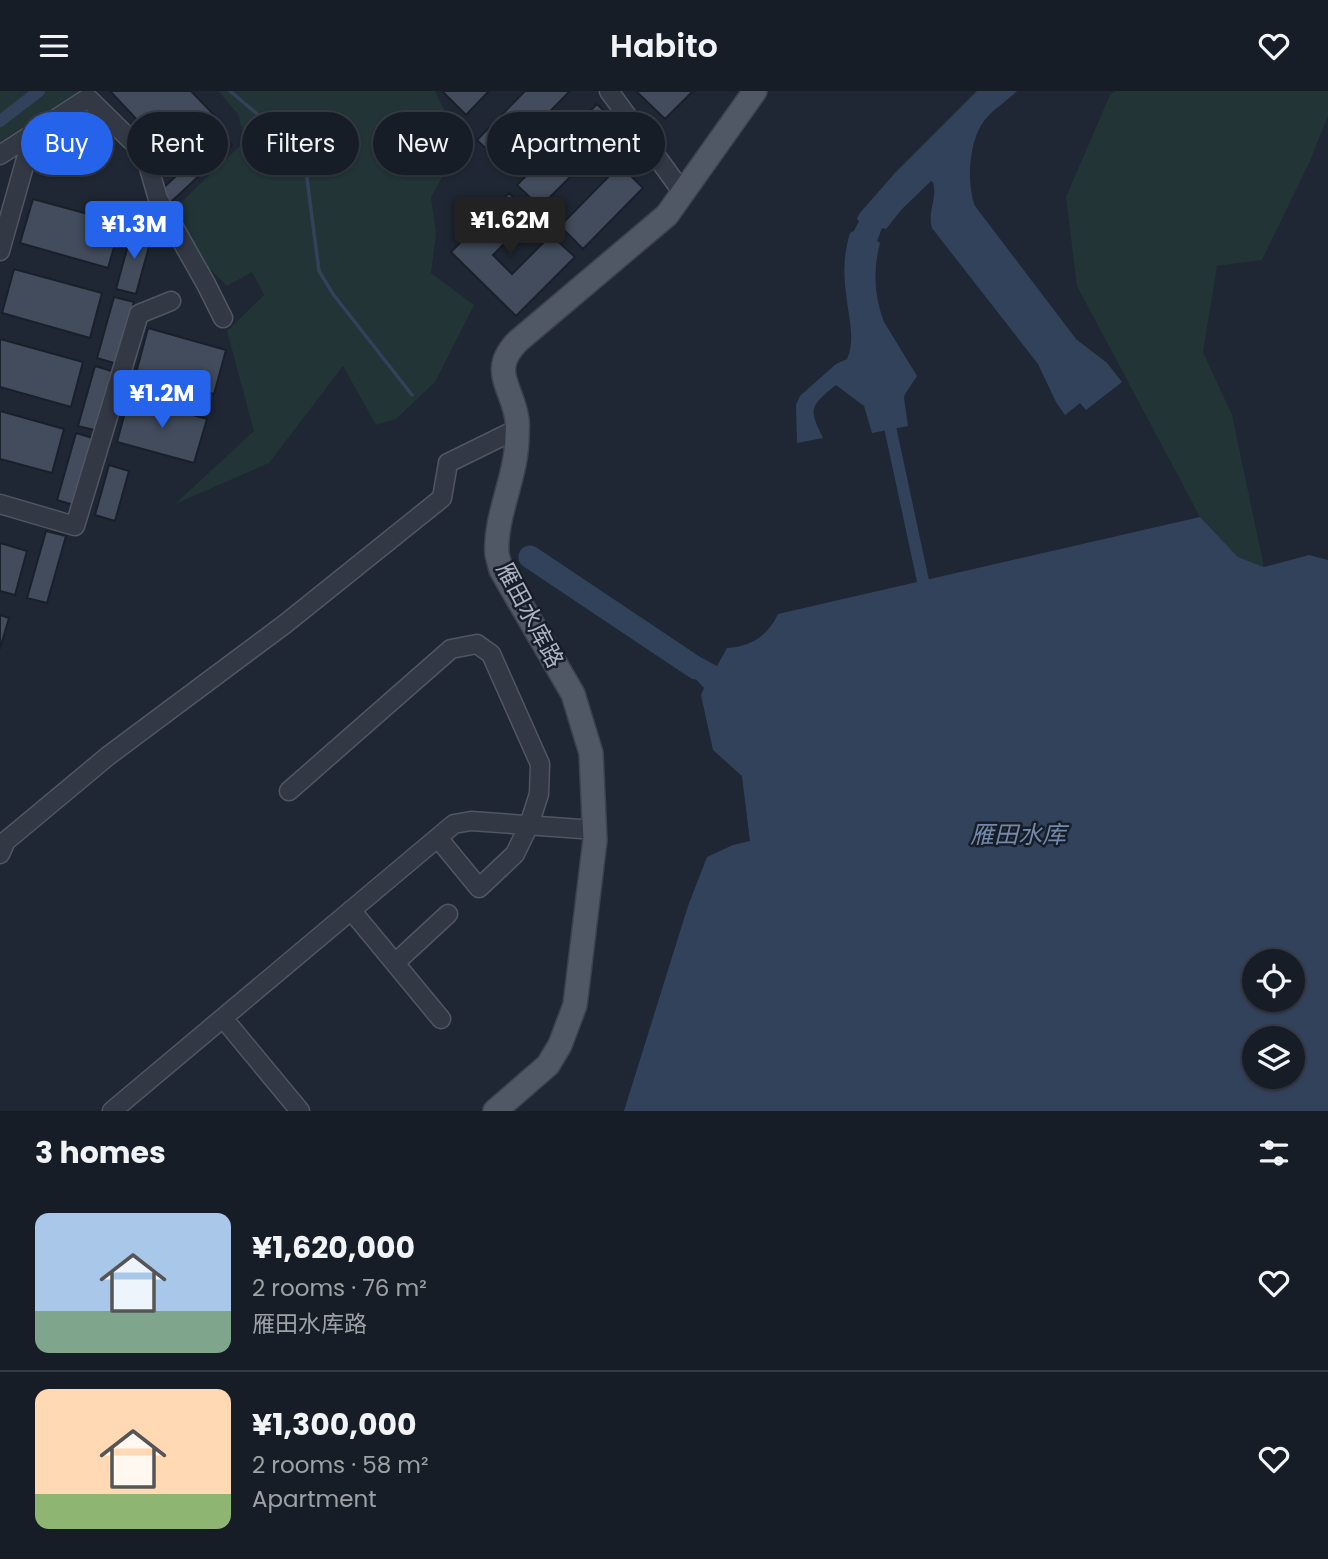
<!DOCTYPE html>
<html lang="en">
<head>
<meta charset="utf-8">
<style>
	body { margin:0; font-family:Poppins,"Noto Sans SC",sans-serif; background:#20262f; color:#f1f3f6; height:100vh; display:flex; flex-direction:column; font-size:26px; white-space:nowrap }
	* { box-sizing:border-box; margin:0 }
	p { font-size:23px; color:#9ea2a7 }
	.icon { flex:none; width:38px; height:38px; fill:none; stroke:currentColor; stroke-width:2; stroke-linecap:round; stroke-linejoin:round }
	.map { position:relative; height:1020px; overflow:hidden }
	.panel { display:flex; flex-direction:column; background:#171d27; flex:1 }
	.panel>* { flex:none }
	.top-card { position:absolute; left:21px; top:21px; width:700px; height:63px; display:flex; gap:14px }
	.fabs { position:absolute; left:1242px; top:858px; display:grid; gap:14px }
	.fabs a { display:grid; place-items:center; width:63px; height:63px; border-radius:50%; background:#171d27; box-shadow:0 2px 5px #0004,0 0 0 2px #363b44; font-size:35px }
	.price { position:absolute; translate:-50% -60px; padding:0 16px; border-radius:7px; background:#2563eb; color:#fff; font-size:23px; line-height:46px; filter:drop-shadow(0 2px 4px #0008) }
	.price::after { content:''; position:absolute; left:50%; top:42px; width:21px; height:16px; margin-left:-10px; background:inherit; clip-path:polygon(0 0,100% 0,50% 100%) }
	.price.on { background:#222; color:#fff }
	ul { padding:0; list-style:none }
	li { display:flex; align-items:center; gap:21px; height:175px; padding:0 35px }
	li+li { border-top:2px solid #363b44 }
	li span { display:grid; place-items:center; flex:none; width:196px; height:140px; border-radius:14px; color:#555 }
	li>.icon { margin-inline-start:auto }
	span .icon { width:84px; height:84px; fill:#fffc; stroke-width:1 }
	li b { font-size:30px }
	h2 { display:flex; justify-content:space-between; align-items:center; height:84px; padding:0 35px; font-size:30px }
	.chip { padding:0 24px; border-radius:32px; background:#171d27; box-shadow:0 2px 5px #0004,0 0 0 2px #363b44; font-size:24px; line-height:63px }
	.chip.on { background:#2563eb; color:#fff }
	header { display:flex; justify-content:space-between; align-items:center; height:91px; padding:0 35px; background:#171d27; font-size:32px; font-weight:600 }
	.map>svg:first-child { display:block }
	.green { fill:#223436 }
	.water { fill:#33425b; fill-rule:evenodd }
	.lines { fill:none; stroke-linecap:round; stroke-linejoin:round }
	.stream { stroke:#33425b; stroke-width:3.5 }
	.canal { stroke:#33425b; stroke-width:12 }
	.river { stroke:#33425b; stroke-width:23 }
	.building { fill:#424c5c; stroke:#1a202b; stroke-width:2 }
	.minor-casing { stroke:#505663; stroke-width:21 }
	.major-casing { stroke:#3c424e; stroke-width:26 }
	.minor { stroke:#323945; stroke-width:18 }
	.major { stroke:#505865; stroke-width:23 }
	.labels { text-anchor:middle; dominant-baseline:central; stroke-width:5; stroke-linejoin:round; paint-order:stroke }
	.street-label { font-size:23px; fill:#acb3c2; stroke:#181e29 }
	.water-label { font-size:24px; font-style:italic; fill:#7489aa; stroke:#181e29 }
</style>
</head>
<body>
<header><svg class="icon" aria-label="menu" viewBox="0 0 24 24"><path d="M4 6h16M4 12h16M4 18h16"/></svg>Habito<svg class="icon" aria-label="heart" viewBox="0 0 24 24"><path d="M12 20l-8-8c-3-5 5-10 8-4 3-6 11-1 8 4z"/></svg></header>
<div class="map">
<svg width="1328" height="1020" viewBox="0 0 1328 1020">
	<rect width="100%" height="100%" fill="#1f2734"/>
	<path class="green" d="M 0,0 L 80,0 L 0,51 Z
		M 218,0 L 435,0 L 461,53 L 431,106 L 436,143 L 431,182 L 474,214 L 435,291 L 396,328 L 376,334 L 343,275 L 269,372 L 175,413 L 254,340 L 227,240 L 264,204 L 252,181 L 227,195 L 205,173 L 172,120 L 245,50 L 238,23 Z
		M 1115,0 L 1328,0 L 1328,25 L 1310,70 L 1262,169 L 1217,175 L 1203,261 L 1232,324 L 1264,476 L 1238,466 L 1200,426 L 1077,195 L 1066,106 L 1110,4 Z"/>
	<path class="water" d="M 977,0 L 1017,0 C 1007,10 992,19 984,30 C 969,49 966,92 975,115 L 1076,248 L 1107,272 L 1122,291 L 1086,319 L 1080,312 L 1065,324 L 1056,311 L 1038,273 L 932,137 C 927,121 938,107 933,91 L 931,90 L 902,118 L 886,138 L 882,137 L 877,150 L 880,152 C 873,178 874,205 884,231 L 917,285 L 905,303 L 904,307 L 908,335 L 872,342 L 864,315 L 836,294 C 810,315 808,317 823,347 L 797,352 L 796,314 L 800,305 L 836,273 L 847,268 C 856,248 848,224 846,202 C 843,182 844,162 850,142 L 854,140 L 859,130 L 857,128 L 859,123 L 895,82 Z
		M 1200,426 L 1238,466 L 1264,476 L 1309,464 L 1328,469 L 1328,1020 L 624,1020 L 688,815 L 707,766 L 733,754 L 750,750 L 742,685 L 713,659 L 701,604 L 704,597 L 692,584 L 702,567 L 717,575 L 727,557 C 750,556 768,545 778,523 ZM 1255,870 L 1293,870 L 1293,908 L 1255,908 ZM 1255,947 L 1293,947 L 1293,985 L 1255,985 Z"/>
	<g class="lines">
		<path class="stream" d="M 230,0 L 288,49 L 306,80 L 319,180 L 333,203 L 412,304"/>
		<path class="canal" d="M 0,30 L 39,0
			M 887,322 L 923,490 L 920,503"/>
		<path class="river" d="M 530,466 L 696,577"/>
	</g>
	<path class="building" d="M 110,0 L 191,0 L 217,27 L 173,67 Z
		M 444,0 L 489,0 L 466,24 L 443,1 Z
		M 525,0 L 570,0 L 500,71 L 477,49 Z
		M 636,0 L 693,0 L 665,28 Z
		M 597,13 L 620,36 L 540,116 L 517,94 Z
		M 221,43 L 232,54 L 171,111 L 160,100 Z
		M 620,74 L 643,97 L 583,158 L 560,135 Z
		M 509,102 L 532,125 L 493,164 L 512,183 L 551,144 L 575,166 L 516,225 L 451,161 Z
		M 33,108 L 121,132 L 108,177 L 20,152 Z
		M 133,136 L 153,141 L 136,203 L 116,198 Z
		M 14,178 L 102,202 L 90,247 L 2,222 Z
		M 114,206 L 134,211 L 117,273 L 97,267 Z
		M 148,237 L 226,259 L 214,303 L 136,282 Z
		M 0,248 L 83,271 L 71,316 L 0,296 Z
		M 95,275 L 115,281 L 98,340 L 78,335 Z
		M 129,306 L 207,328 L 194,372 L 117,351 Z
		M 0,320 L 64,338 L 52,382 L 0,368 Z
		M 76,342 L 96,348 L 77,415 L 57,409 Z
		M 109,374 L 129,380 L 115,430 L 95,424 Z
		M 46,440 L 66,445 L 47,512 L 27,507 Z
		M 0,452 L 27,460 L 15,504 L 0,500 Z
		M 0,524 L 9,527 L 0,558 Z"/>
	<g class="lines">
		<defs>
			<path id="minor" d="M 609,0 L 683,102
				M 0,64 L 88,7 L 145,63 L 158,108 L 206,193 L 223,227
				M 0,160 L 33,43
				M 0,413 L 75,435 L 139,223 L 171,210
				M 289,700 L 451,558 L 477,553 L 491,563 L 540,673 L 539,703 L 529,734 L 515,763 L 479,797 L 438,747
				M 0,763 L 6,750 L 108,665 L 285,533 L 442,407 L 448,372 L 517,338
				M 351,819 L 441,928
				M 395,872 L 448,823
				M 223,927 L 300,1020
				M 112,1020 L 454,733 L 471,730 L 595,739"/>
			<path id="major" d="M 495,1020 L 548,974 L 560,954 L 575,914 L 595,749 L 591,662 L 573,603 L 501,479 C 500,474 498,468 497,463 C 494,427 517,385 517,346 C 517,341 518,335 517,329 C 513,296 488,280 518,250 L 667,124 L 755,0"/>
		</defs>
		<use href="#minor" class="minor-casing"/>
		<use href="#major" class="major-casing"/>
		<use href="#minor" class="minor"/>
		<use href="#major" class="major"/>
	</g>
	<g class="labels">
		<g class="street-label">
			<text transform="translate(530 524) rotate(62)">雁田水库路</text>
		</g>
		<g class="water-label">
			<text x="1018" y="743">雁田水库</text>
		</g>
	</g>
</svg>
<div class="fabs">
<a><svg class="icon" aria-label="locate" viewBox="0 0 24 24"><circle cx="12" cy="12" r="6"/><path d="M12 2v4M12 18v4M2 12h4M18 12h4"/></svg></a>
<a><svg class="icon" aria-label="layers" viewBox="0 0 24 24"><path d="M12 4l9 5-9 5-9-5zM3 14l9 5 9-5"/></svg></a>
</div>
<b class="price on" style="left:510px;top:166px">¥1.62M</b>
<b class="price" style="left:134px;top:170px">¥1.3M</b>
<b class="price" style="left:162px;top:339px">¥1.2M</b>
<div class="top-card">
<a class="chip on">Buy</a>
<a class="chip">Rent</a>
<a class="chip">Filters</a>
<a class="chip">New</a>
<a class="chip">Apartment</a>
</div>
</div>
<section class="panel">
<h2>3 homes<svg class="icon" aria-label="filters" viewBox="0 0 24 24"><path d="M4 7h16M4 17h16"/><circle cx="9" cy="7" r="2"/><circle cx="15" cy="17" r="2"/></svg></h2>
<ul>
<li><span style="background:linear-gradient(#a9c7e8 70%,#7fa58c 0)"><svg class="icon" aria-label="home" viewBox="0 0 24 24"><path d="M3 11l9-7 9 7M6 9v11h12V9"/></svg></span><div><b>¥1,620,000</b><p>2 rooms · 76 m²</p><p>雁田水库路</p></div><svg class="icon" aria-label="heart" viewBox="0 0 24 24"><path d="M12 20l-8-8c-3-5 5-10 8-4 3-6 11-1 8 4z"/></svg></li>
<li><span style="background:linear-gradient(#ffd9b3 75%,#8fb573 0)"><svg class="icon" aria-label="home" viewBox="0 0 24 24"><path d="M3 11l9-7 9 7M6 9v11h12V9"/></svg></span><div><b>¥1,300,000</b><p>2 rooms · 58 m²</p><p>Apartment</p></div><svg class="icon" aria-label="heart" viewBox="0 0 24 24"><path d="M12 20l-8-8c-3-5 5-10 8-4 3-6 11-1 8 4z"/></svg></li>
</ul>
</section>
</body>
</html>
